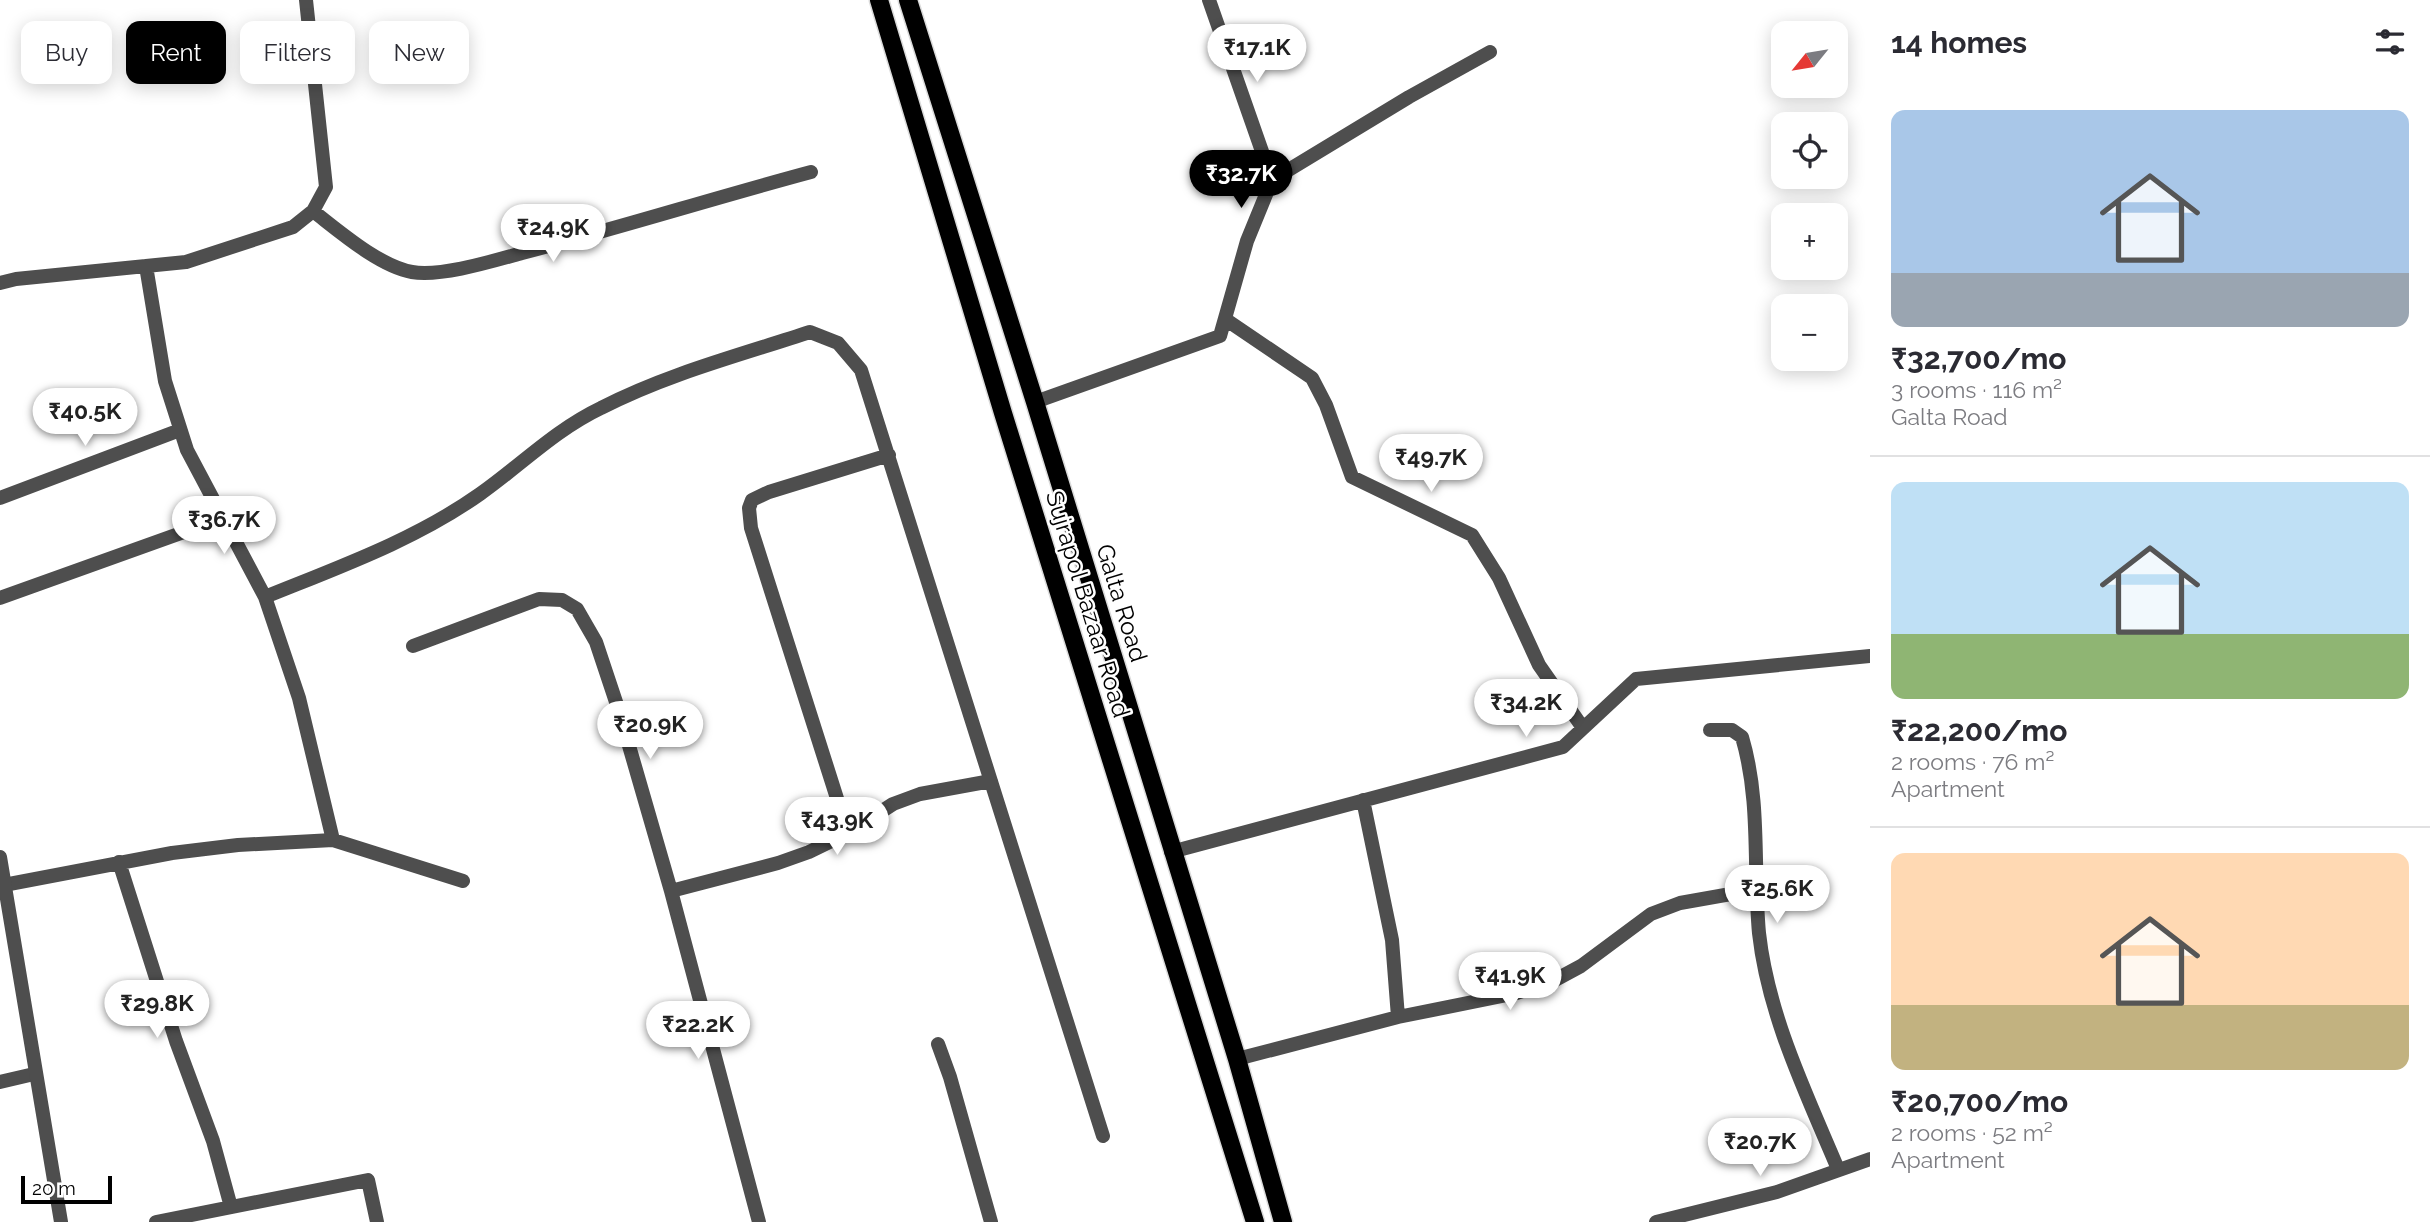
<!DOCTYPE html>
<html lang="en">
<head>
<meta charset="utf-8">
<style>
	body { margin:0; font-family:Raleway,sans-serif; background:#f7f7f7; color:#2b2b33; height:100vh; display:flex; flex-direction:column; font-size:26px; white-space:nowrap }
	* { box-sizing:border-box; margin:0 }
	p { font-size:23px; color:#7c7c81 }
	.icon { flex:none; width:38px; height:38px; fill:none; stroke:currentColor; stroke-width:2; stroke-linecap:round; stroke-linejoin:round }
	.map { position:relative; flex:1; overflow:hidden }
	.details { display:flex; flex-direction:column; background:#fff; width:560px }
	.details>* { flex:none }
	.guide { position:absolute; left:21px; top:21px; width:665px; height:63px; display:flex; gap:14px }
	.needle { width:46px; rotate:240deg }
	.controls { position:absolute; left:1771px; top:21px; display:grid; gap:14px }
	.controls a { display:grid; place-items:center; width:77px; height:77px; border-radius:14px; background:#fff; box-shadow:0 4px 18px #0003; font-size:35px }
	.scale { position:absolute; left:21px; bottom:18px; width:91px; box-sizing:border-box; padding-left:7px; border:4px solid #000; border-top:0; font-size:19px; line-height:24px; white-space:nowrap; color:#000; -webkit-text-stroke:5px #fff; paint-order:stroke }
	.price { position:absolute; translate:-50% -60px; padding:0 16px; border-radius:24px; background:#fff; color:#222; font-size:23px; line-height:46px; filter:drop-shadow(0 2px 4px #0008) }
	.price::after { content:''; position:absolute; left:50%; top:42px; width:21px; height:16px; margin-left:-10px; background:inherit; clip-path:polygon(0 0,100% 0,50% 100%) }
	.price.on { background:#000; color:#fff }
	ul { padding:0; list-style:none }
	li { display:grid; align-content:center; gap:14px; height:371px; padding:0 21px }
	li+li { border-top:2px solid #e1e1e2 }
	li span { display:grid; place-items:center; height:217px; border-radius:14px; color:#555 }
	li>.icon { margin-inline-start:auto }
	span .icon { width:126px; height:126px; fill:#fffc; stroke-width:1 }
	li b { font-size:30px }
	h2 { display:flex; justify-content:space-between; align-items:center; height:84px; padding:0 21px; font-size:30px }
	.chip { padding:0 24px; border-radius:14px; background:#fff; box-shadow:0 4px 18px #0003; font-size:24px; line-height:63px }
	.chip.on { background:#000; color:#fff }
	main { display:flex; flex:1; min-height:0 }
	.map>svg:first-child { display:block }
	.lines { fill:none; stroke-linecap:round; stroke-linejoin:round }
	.primary-casing { stroke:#dbdbdb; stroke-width:21 }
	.minor { stroke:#4e4e4e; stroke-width:14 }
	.tertiary { stroke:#4e4e4e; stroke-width:14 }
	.primary { stroke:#000; stroke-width:18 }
	.labels { text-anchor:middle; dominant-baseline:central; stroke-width:5; stroke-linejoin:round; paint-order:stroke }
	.street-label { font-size:24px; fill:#000; stroke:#fff }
</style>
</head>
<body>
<main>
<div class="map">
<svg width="1870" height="1222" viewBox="0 0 1870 1222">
	<rect width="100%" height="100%" fill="#fff"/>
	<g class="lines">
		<defs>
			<path id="primary" d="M 879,0 L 1003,413 L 1255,1222
				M 908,0 L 1035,402 L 1237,1059 L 1283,1222"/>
		</defs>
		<use href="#primary" class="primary-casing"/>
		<path class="minor" d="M 1209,0 L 1272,180
			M 313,211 C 339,231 379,266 412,272 C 441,277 493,261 522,253 C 619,228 714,198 811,172
			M 146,266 L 165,381 L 187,450 L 265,597 L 299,698 L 333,840
			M 0,283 L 16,279 L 186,262 L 293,227 L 313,211 L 326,187 L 306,0
			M 1225,319 L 1312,378 L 1326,405 L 1352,477 L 1472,535 L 1499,578 L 1539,665 L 1583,728
			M 1035,402 L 1220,336 L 1247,241 L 1272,180 L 1409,97 L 1490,52
			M 0,498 L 180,430
			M 265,597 C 339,567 415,540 480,494 C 521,465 555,430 601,408 C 667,374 740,355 810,332 L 838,343 L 861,370 L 1103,1136
			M 0,598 L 223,518
			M 413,646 L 539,599 L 562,600 L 577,609 L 596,642 L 619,711 L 671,891 L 759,1222
			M 1710,730 L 1732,730 L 1742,737 C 1761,801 1753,867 1759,933 C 1768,1015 1806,1093 1838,1169
			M 1363,800 L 1392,940 L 1398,1017
			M 848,833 L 751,528 L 749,508 L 752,500 L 769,492 L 889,455
			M 1171,852 L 1563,747 L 1636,679 L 1870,656
			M 119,862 L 176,1041 L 213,1141 L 231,1207
			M 4,885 L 172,853 L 238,845 L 333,840 L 463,881
			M 671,891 L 778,863 L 809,852 L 848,833 L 893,804 L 920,794 L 991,781
			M 938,1044 L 950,1077 L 991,1222
			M 1237,1059 L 1398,1017 L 1517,993 L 1555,980 L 1581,966 L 1651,914 L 1680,903 L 1759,889
			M 0,1082 L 34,1074
			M 156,1222 L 368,1180 L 377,1222
			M 1656,1222 L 1777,1192 L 1870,1159"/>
		<path class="tertiary" d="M 0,857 L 61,1222"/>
		<use href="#primary" class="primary"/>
	</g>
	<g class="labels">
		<g class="street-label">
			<text transform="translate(1122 603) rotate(73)">Galta Road</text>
			<text transform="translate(1088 604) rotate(73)">Sujrapol Bazaar Road</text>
		</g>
	</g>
</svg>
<div class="controls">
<a><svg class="needle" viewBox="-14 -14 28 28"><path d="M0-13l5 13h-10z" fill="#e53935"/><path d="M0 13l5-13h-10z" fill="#7c7c81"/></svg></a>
<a><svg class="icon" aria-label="locate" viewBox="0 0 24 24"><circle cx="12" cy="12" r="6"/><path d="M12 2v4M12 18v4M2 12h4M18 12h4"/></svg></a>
<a>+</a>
<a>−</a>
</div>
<div class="scale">20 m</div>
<b class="price" style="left:1257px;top:84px">₹17.1K</b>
<b class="price on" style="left:1241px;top:210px">₹32.7K</b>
<b class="price" style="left:553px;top:264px">₹24.9K</b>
<b class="price" style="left:85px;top:448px">₹40.5K</b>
<b class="price" style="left:1431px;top:494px">₹49.7K</b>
<b class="price" style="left:224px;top:556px">₹36.7K</b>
<b class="price" style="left:1526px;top:739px">₹34.2K</b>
<b class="price" style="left:650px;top:761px">₹20.9K</b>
<b class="price" style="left:837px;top:857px">₹43.9K</b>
<b class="price" style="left:1777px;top:925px">₹25.6K</b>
<b class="price" style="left:1510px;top:1012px">₹41.9K</b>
<b class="price" style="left:157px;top:1040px">₹29.8K</b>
<b class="price" style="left:698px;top:1061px">₹22.2K</b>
<b class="price" style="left:1760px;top:1178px">₹20.7K</b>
<div class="guide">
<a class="chip">Buy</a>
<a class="chip on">Rent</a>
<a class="chip">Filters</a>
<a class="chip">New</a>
</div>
</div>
<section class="details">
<h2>14 homes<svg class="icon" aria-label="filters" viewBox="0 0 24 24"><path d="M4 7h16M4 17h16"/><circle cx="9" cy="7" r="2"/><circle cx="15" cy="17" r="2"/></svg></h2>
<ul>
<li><span style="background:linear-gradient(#a9c7e8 75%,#9aa5b1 0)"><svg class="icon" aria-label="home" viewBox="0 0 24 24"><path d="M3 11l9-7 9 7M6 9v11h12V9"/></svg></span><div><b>₹32,700/mo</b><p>3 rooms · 116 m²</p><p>Galta Road</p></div></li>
<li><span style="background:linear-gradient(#bfe0f5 70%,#8fb573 0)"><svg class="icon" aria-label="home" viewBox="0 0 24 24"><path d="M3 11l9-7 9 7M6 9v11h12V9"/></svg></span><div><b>₹22,200/mo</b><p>2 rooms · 76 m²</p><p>Apartment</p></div></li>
<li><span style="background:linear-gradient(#ffd9b3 70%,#c2b280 0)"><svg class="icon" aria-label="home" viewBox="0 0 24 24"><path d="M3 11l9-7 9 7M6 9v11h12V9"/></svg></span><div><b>₹20,700/mo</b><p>2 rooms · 52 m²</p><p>Apartment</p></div></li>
</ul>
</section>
</main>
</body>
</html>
